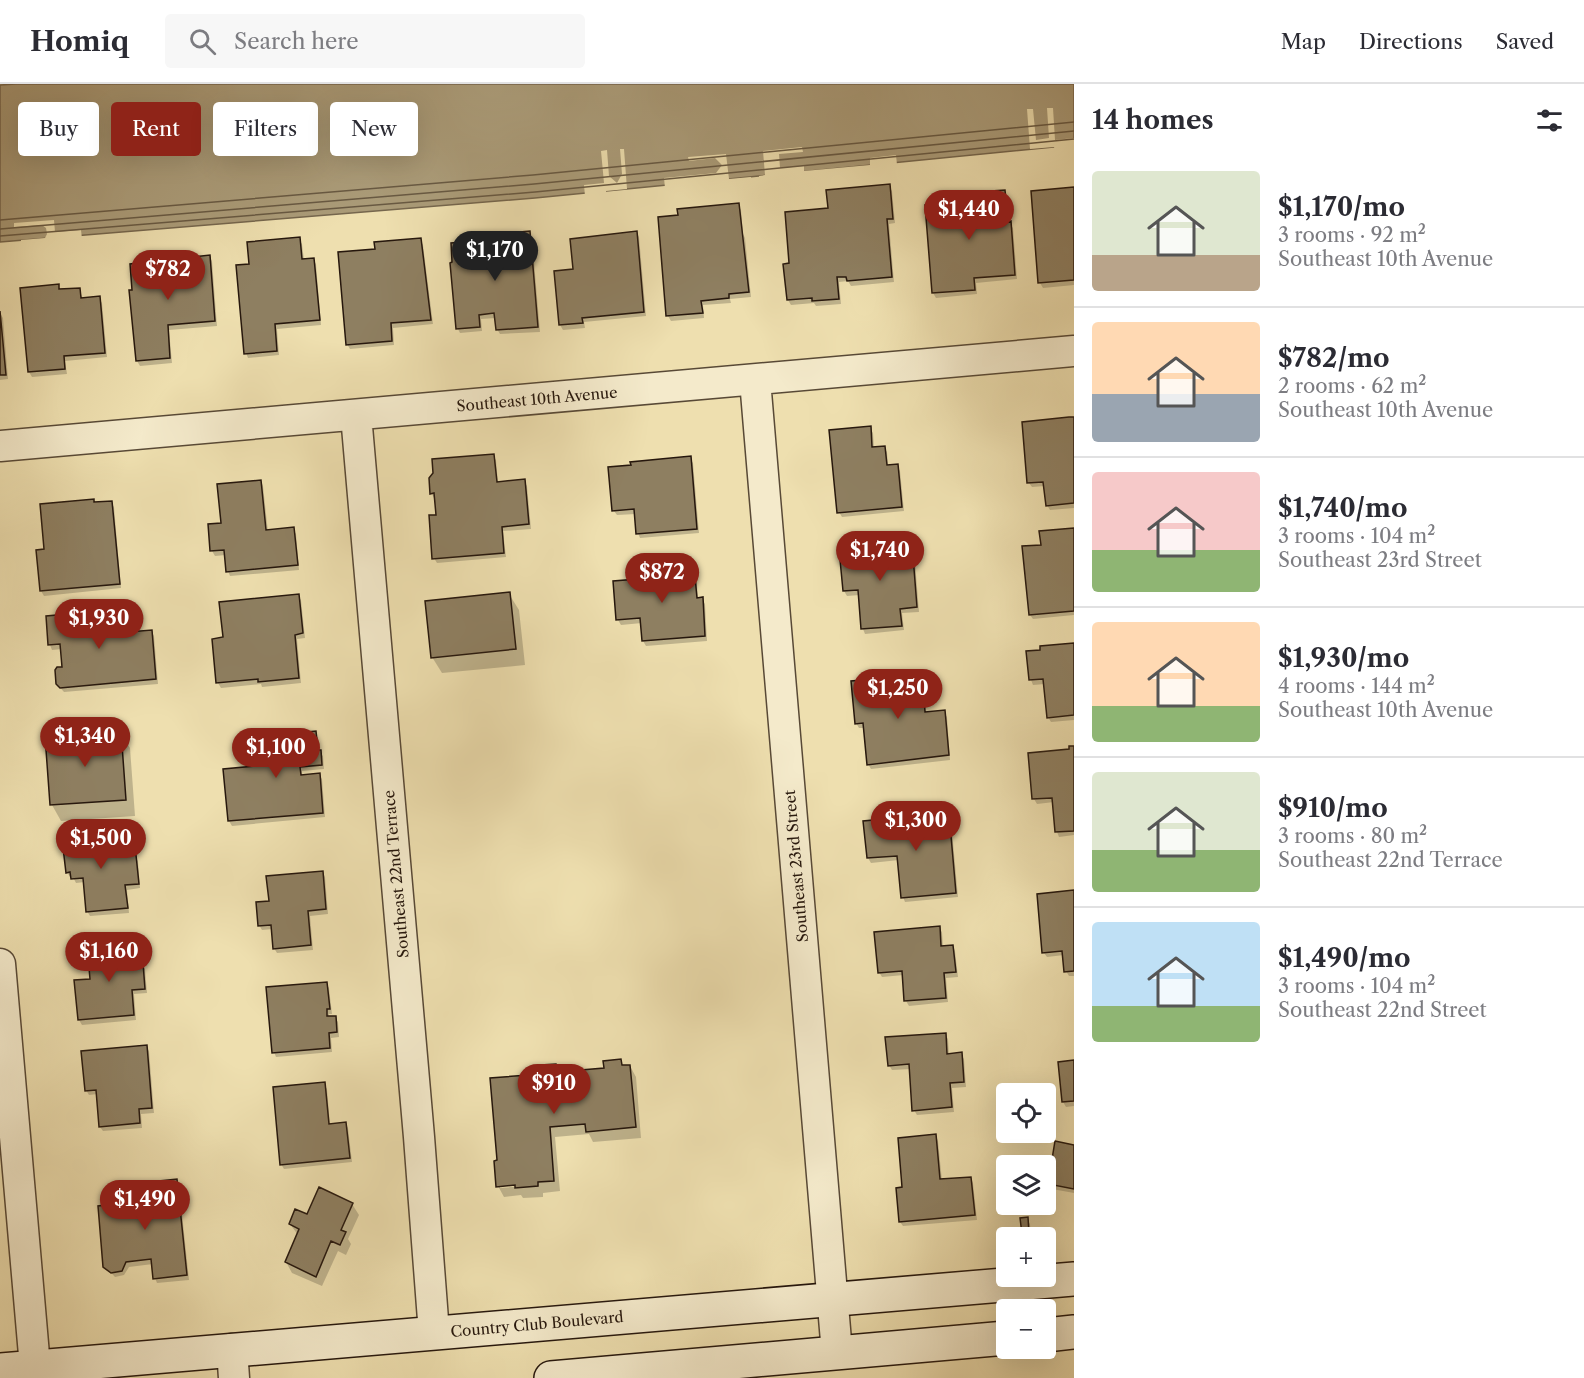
<!DOCTYPE html>
<html lang="en">
<head>
<meta charset="utf-8">
<style>
	body { margin:0; font-family:"Libre Caslon Text",serif; background:#f7f7f7; color:#2b2b33; height:100vh; display:flex; flex-direction:column; font-size:22px; white-space:nowrap }
	* { box-sizing:border-box; margin:0 }
	p { font-size:20px; color:#7c7c81 }
	.icon { flex:none; width:33px; height:33px; fill:none; stroke:currentColor; stroke-width:2; stroke-linecap:round; stroke-linejoin:round }
	.map { position:relative; flex:1; overflow:hidden }
	.details { display:flex; flex-direction:column; background:#fff; width:510px }
	.details>* { flex:none }
	.hud { position:absolute; left:18px; top:18px; width:570px; height:54px; display:flex; gap:12px }
	.fabs { position:absolute; left:996px; top:999px; display:grid; gap:12px }
	.fabs a { display:grid; place-items:center; width:60px; height:60px; border-radius:6px; background:#fff; box-shadow:0 6px 24px #0002; font-size:30px }
	.price { position:absolute; translate:-50% -51px; padding:0 14px; border-radius:21px; background:#8f2418; color:#fff; font-size:20px; line-height:39px; filter:drop-shadow(0 2px 3px #0008) }
	.price::after { content:''; position:absolute; left:50%; top:36px; width:18px; height:14px; margin-left:-9px; background:inherit; clip-path:polygon(0 0,100% 0,50% 100%) }
	.price.selected { background:#222; color:#fff }
	ul { padding:0; list-style:none }
	li { display:flex; align-items:center; gap:18px; height:150px; padding:0 18px }
	li+li { border-top:2px solid #e1e1e2 }
	li span { display:grid; place-items:center; flex:none; width:168px; height:120px; border-radius:6px; color:#555 }
	li>.icon { margin-inline-start:auto }
	span .icon { width:72px; height:72px; fill:#fffc; stroke-width:1 }
	li b { font-size:26px }
	h2 { display:flex; justify-content:space-between; align-items:center; height:72px; padding:0 18px; font-size:26px }
	.chip { padding:0 21px; border-radius:6px; background:#fff; box-shadow:0 6px 24px #0002; font-size:21px; line-height:54px }
	.chip.selected { background:#8f2418; color:#fff }
	header { display:flex; align-items:center; gap:36px; box-sizing:border-box; height:84px; padding:0 30px; background:#fff; border-bottom:2px solid #e1e1e2 }
	header strong { font-size:28px }
	nav { display:flex; gap:33px; margin-inline-start:auto; font-size:21px }
	.search { width:420px; height:54px; background:#f7f7f7; display:flex; align-items:center; gap:15px; box-sizing:border-box; padding:0 21px; border-radius:6px; color:#7c7c81; font-size:22px }
	main { display:flex; flex:1; min-height:0 }
	.map>svg:first-child { display:block }
	.water { fill:#aa9b78; stroke:#75664d; stroke-width:1.5 }
	.pier { fill:#eedfaf }
	.shadow { fill:#0003; fill-rule:evenodd }
	.lines { fill:none; stroke-linecap:round; stroke-linejoin:round }
	.shore { stroke:#685942; stroke-width:1.5 }
	.building { fill:#8e7f61; stroke:#26170d; stroke-width:1.5 }
	.street-casing { stroke:#584936; stroke-width:33 }
	.secondary-casing { stroke:#26170d; stroke-width:36 }
	.street { stroke:#f4eacb; stroke-width:30 }
	.secondary { stroke:#f4eacb; stroke-width:33 }
	.labels { text-anchor:middle; dominant-baseline:central; stroke-width:5; stroke-linejoin:round; paint-order:stroke }
	.street-label { font-size:15px; fill:#26170d; stroke:#f4eacb }
</style>
</head>
<body>
<header>
<strong>Homiq</strong>
<div class="search"><svg class="icon" aria-label="search" viewBox="0 0 24 24"><circle cx="10" cy="10" r="6"/><path d="M15 15l6 6"/></svg>Search here</div>
<nav><a>Map</a><a>Directions</a><a>Saved</a></nav>
</header>
<main>
<div class="map">
<svg width="1074" height="1294" viewBox="0 0 1074 1294">
	<rect width="100%" height="100%" fill="#eedfaf"/>
	<filter id="stains"><feTurbulence type="fractalNoise" baseFrequency=".00333" numOctaves="4"/><feColorMatrix values="0 0 0 0 .2 0 0 0 0 .09 0 0 0 0 .02 0 0 0 .5 -.17"/></filter>
	<radialGradient id="worn" r=".72"><stop offset=".6" stop-color="#630" stop-opacity="0"/><stop offset="1" stop-color="#630" stop-opacity=".3"/></radialGradient>
	<path class="water" d="M 16,0 L 1074,0 L 1074,61 L 535,114 L 0,158 L 0,1 Z"/>
	<path class="pier" d="M 1047,24 L 1053,24 L 1055,56 L 1074,54 L 1074,64 L 1055,66 L 1054,63 L 1030,65 L 1027,25 L 1033,25 L 1036,56 L 1049,54 Z
		M 802,63 L 803,68 L 779,70 L 780,84 L 804,82 L 804,87 L 870,81 L 870,74 L 896,71 L 897,81 L 759,95 L 759,92 L 765,91 L 763,67 Z
		M 620,65 L 624,65 L 627,105 L 606,107 L 606,110 L 585,112 L 584,101 L 604,99 L 601,67 L 607,66 L 609,92 L 617,99 L 622,90 Z
		M 726,70 L 729,95 L 751,93 L 751,96 L 665,104 L 664,94 L 716,89 L 722,81 L 715,74 L 689,77 L 688,73 Z
		M 54,136 L 55,148 L 81,146 L 82,155 L 21,159 L 21,156 L 45,154 L 47,150 L 46,144 L 42,141 L 14,143 L 14,139 Z"/>
	<path class="shadow" d="M 889,102 L 892,107 L 895,139 L 889,140 L 894,198 L 851,202 L 848,197 L 839,198 L 841,220 L 816,222 L 814,219 L 791,221 L 788,216 L 791,181 L 829,125 Z
		M 1074,105 L 1074,201 L 1043,204 L 1040,199 L 1032,108 Z
		M 1004,107 L 1007,112 L 1009,139 L 1013,144 L 1017,195 L 976,199 L 977,210 L 936,214 L 933,209 L 963,120 Z
		M 738,121 L 741,126 L 743,150 L 745,154 L 751,213 L 730,215 L 731,219 L 703,221 L 704,234 L 671,237 L 668,232 L 659,134 Z
		M 529,149 L 532,154 L 540,248 L 500,250 L 497,245 L 496,234 L 481,235 L 482,247 L 460,249 L 458,245 L 489,157 Z
		M 637,149 L 639,153 L 646,232 L 584,238 L 585,244 L 563,246 L 560,241 L 575,186 Z
		M 299,155 L 302,160 L 304,176 L 313,175 L 316,180 L 321,241 L 277,245 L 279,271 L 248,274 L 246,269 L 251,181 Z
		M 420,156 L 423,161 L 433,240 L 393,244 L 394,261 L 350,265 L 347,260 L 377,166 Z
		M 209,172 L 212,177 L 217,242 L 169,246 L 172,279 L 140,282 L 137,277 L 131,207 Z
		M 58,202 L 61,207 L 79,205 L 83,215 L 99,214 L 102,219 L 107,273 L 65,277 L 67,290 L 32,293 L 29,288 Z
		M 0,229 L 3,234 L 8,295 L 0,296 Z
		M 1074,334 L 1074,424 L 1050,426 L 1047,421 L 1045,402 L 1032,403 L 1029,399 Z
		M 870,344 L 873,349 L 874,364 L 884,363 L 887,368 L 888,382 L 897,382 L 900,387 L 904,427 L 842,433 L 839,428 Z
		M 493,372 L 496,376 L 498,399 L 524,397 L 527,402 L 531,445 L 503,447 L 506,473 L 437,479 L 434,474 L 438,432 L 436,414 L 434,414 L 432,410 L 430,395 Z
		M 690,374 L 693,379 L 699,449 L 640,454 L 638,449 L 636,430 L 617,431 L 614,427 Z
		M 261,397 L 263,402 L 268,448 L 293,445 L 296,450 L 299,486 L 230,492 L 228,487 L 226,471 L 215,472 L 212,467 L 209,441 L 223,440 Z
		M 93,417 L 95,420 L 111,419 L 114,423 L 121,504 L 44,512 L 41,507 L 46,466 Z
		M 1074,445 L 1074,531 L 1033,535 L 1030,531 L 1042,462 Z
		M 911,461 L 914,465 L 919,528 L 902,529 L 904,546 L 865,550 L 863,545 L 860,511 L 847,512 L 844,507 L 841,467 Z
		M 693,483 L 696,488 L 698,515 L 702,515 L 705,520 L 707,557 L 646,562 L 643,557 L 642,539 L 621,541 L 618,536 L 615,499 L 640,497 Z
		M 509,510 L 519,526 L 525,581 L 442,589 L 432,573 Z
		M 298,512 L 301,516 L 305,554 L 297,555 L 301,599 L 262,603 L 261,600 L 221,604 L 218,599 L 214,556 L 224,555 Z
		M 113,528 L 116,533 L 118,550 L 151,547 L 154,552 L 158,600 L 64,608 L 57,600 L 63,584 L 62,565 L 52,566 L 50,561 Z
		M 1074,560 L 1074,636 L 1051,638 L 1048,633 L 1045,600 L 1033,601 L 1031,596 Z
		M 921,593 L 924,598 L 926,629 L 944,628 L 947,633 L 950,676 L 871,685 L 868,680 L 865,644 L 859,644 L 856,639 Z
		M 120,648 L 130,664 L 135,732 L 61,737 L 52,721 Z
		M 315,649 L 318,654 L 319,668 L 323,672 L 324,685 L 302,687 L 302,692 L 319,691 L 322,695 L 325,733 L 232,742 L 229,737 L 256,683 Z
		M 1074,663 L 1074,751 L 1059,753 L 1057,748 L 1054,718 L 1037,720 L 1034,715 L 1029,671 L 1071,667 Z
		M 948,731 L 951,736 L 958,813 L 905,818 L 903,813 L 899,776 L 871,779 L 868,774 L 865,738 Z
		M 119,751 L 122,756 L 124,774 L 135,773 L 138,777 L 140,804 L 127,806 L 129,829 L 90,832 L 87,827 L 85,798 L 76,799 L 73,793 L 70,793 L 67,788 Z
		M 323,789 L 325,793 L 328,830 L 310,832 L 313,866 L 277,869 L 274,864 L 273,845 L 262,846 L 259,841 L 270,818 Z
		M 1074,807 L 1074,892 L 1069,892 L 1066,887 L 1064,871 L 1047,873 L 1044,869 Z
		M 939,843 L 942,848 L 943,863 L 953,862 L 955,867 L 958,893 L 946,894 L 948,918 L 909,922 L 906,917 L 904,891 L 882,893 L 879,888 Z
		M 127,858 L 130,863 L 132,881 L 142,881 L 145,885 L 147,909 L 134,910 L 136,936 L 82,941 L 79,936 Z
		M 326,899 L 329,904 L 332,930 L 329,930 L 329,934 L 335,933 L 338,938 L 339,953 L 331,954 L 332,968 L 276,973 L 274,968 Z
		M 945,950 L 948,955 L 949,971 L 961,970 L 964,975 L 966,1003 L 952,1004 L 954,1028 L 917,1031 L 914,1026 L 911,985 L 892,986 L 889,981 Z
		M 146,962 L 149,967 L 154,1029 L 141,1030 L 142,1044 L 103,1047 L 100,1043 L 98,1010 L 89,1011 L 86,1006 Z
		M 620,977 L 624,983 L 630,982 L 636,993 L 641,1054 L 593,1058 L 589,1050 L 555,1053 L 560,1107 L 543,1109 L 543,1113 L 523,1114 L 521,1111 L 504,1113 L 498,1102 L 499,1078 L 544,991 L 556,981 L 560,990 L 605,986 ZM 522,1099 L 523,1102 L 500,1104 L 500,1101 Z
		M 1074,978 L 1074,1022 L 1066,1023 L 1063,1018 Z
		M 324,1000 L 327,1005 L 330,1041 L 346,1040 L 348,1044 L 352,1078 L 284,1085 L 281,1080 Z
		M 936,1052 L 938,1057 L 942,1097 L 971,1094 L 973,1099 L 977,1136 L 903,1142 L 900,1138 L 904,1104 Z
		M 1074,1062 L 1074,1109 L 1052,1105 L 1049,1100 Z
		M 176,1096 L 179,1101 L 189,1196 L 157,1199 L 155,1194 L 153,1180 L 129,1183 L 124,1191 L 115,1193 L 105,1182 L 144,1118 Z
		M 352,1120 L 359,1131 L 348,1155 L 351,1160 L 346,1171 L 338,1167 L 322,1202 L 292,1189 L 286,1178 L 298,1151 L 290,1140 L 307,1132 Z
		M 1027,1135 L 1030,1140 L 1031,1154 L 1025,1154 L 1023,1150 Z"/>
	<g class="lines">
		<path class="shore" d="M 0,136 L 533,91 L 1074,38
			M 0,145 L 534,100 L 1074,47
			M 0,152 L 535,108 L 1074,55"/>
	</g>
	<path class="building" d="M 890,100 L 893,135 L 887,135 L 892,193 L 847,197 L 846,193 L 837,193 L 839,215 L 812,217 L 812,214 L 787,216 L 783,180 L 789,179 L 785,128 L 828,124 L 826,106 Z
		M 1074,103 L 1074,196 L 1038,199 L 1031,107 Z
		M 1005,106 L 1008,138 L 1011,137 L 1015,191 L 974,194 L 975,206 L 932,209 L 925,121 L 962,118 L 961,109 Z
		M 739,119 L 749,208 L 729,210 L 729,214 L 701,217 L 703,229 L 666,232 L 658,133 L 678,131 L 677,125 Z
		M 530,147 L 538,243 L 496,246 L 494,229 L 479,231 L 480,243 L 456,245 L 450,179 L 452,178 L 451,159 L 488,156 L 487,151 Z
		M 637,147 L 644,228 L 582,234 L 583,239 L 559,241 L 554,187 L 573,185 L 570,155 Z
		M 300,153 L 302,175 L 314,174 L 320,236 L 275,240 L 277,267 L 244,270 L 236,181 L 249,180 L 247,158 Z
		M 421,154 L 431,236 L 391,239 L 392,257 L 346,261 L 338,168 L 375,165 L 374,158 Z
		M 210,171 L 215,237 L 168,241 L 170,274 L 136,277 L 129,206 L 132,206 L 130,180 Z
		M 59,200 L 59,205 L 80,204 L 81,214 L 100,212 L 105,269 L 64,272 L 65,285 L 28,288 L 20,204 Z
		M 0,227 L 6,291 L 0,291 Z
		M 1069,333 L 1074,333 L 1074,419 L 1046,422 L 1043,398 L 1027,399 L 1022,338 Z
		M 871,342 L 872,363 L 885,362 L 887,381 L 898,380 L 902,423 L 837,429 L 829,346 Z
		M 494,370 L 497,398 L 525,395 L 529,440 L 502,443 L 504,469 L 432,475 L 429,431 L 436,431 L 434,409 L 430,410 L 429,394 L 433,389 L 432,375 Z
		M 691,372 L 697,445 L 636,450 L 634,425 L 612,427 L 608,383 L 631,381 L 630,378 Z
		M 261,396 L 266,446 L 294,443 L 298,481 L 226,488 L 224,466 L 210,467 L 208,440 L 221,439 L 217,400 Z
		M 94,415 L 94,418 L 112,417 L 120,500 L 40,507 L 36,466 L 44,465 L 40,420 Z
		M 1074,444 L 1074,527 L 1029,531 L 1022,462 L 1041,461 L 1039,447 Z
		M 912,459 L 917,523 L 900,525 L 902,542 L 861,545 L 858,506 L 843,507 L 839,465 Z
		M 694,482 L 697,514 L 703,513 L 705,552 L 642,557 L 640,534 L 616,536 L 613,497 L 638,495 L 638,491 L 652,490 L 652,485 Z
		M 510,508 L 516,565 L 431,574 L 425,517 Z
		M 299,510 L 303,549 L 295,551 L 299,594 L 258,598 L 258,595 L 216,599 L 212,555 L 223,553 L 219,518 Z
		M 114,526 L 116,549 L 152,546 L 156,595 L 60,604 L 56,600 L 55,586 L 57,583 L 62,583 L 60,560 L 48,561 L 46,532 Z
		M 1074,559 L 1074,631 L 1047,634 L 1043,595 L 1029,596 L 1026,567 L 1040,566 L 1040,562 Z
		M 922,591 L 925,628 L 945,626 L 949,671 L 867,681 L 863,639 L 855,640 L 851,597 Z
		M 121,647 L 126,716 L 50,721 L 45,652 Z
		M 316,647 L 318,666 L 321,666 L 322,681 L 300,683 L 301,691 L 320,689 L 323,729 L 228,737 L 223,685 L 255,682 L 252,653 Z
		M 1069,662 L 1074,662 L 1074,747 L 1055,748 L 1052,714 L 1032,715 L 1028,669 L 1069,665 Z
		M 949,729 L 956,809 L 901,814 L 897,772 L 867,774 L 863,737 Z
		M 120,750 L 122,772 L 136,771 L 139,800 L 125,801 L 128,824 L 86,828 L 83,794 L 71,795 L 70,788 L 66,789 L 62,755 Z
		M 323,787 L 326,825 L 308,827 L 311,861 L 273,865 L 271,841 L 258,842 L 256,818 L 269,817 L 266,792 Z
		M 1074,806 L 1074,887 L 1064,888 L 1062,867 L 1042,869 L 1037,810 Z
		M 940,842 L 941,862 L 953,861 L 956,888 L 944,889 L 946,914 L 904,917 L 902,887 L 878,889 L 874,848 Z
		M 128,857 L 130,880 L 143,879 L 145,905 L 132,906 L 134,931 L 78,936 L 74,896 L 90,895 L 87,861 Z
		M 327,898 L 330,925 L 327,925 L 327,932 L 336,932 L 337,948 L 329,949 L 330,964 L 272,969 L 266,903 Z
		M 946,949 L 947,970 L 962,968 L 964,998 L 950,999 L 952,1023 L 912,1027 L 909,980 L 888,982 L 885,953 Z
		M 147,961 L 152,1024 L 139,1025 L 140,1039 L 99,1043 L 96,1006 L 85,1007 L 81,967 Z
		M 621,975 L 622,981 L 630,981 L 636,1043 L 586,1048 L 585,1040 L 550,1043 L 554,1097 L 538,1098 L 538,1102 L 515,1104 L 515,1101 L 496,1103 L 494,1077 L 497,1076 L 490,994 L 542,990 L 541,981 L 556,980 L 557,988 L 604,984 L 603,977 Z
		M 1074,976 L 1074,1017 L 1062,1018 L 1058,978 Z
		M 325,998 L 329,1040 L 346,1038 L 350,1074 L 280,1081 L 273,1003 Z
		M 936,1050 L 940,1095 L 971,1093 L 975,1131 L 899,1138 L 896,1104 L 902,1103 L 898,1054 Z
		M 1055,1057 L 1074,1061 L 1074,1105 L 1048,1100 Z
		M 177,1095 L 187,1191 L 153,1195 L 151,1175 L 126,1178 L 122,1187 L 111,1189 L 103,1183 L 98,1122 L 142,1116 L 140,1099 Z
		M 319,1103 L 353,1119 L 341,1146 L 346,1148 L 340,1161 L 331,1157 L 316,1193 L 285,1178 L 299,1145 L 289,1140 L 295,1125 L 307,1130 Z
		M 1028,1133 L 1029,1150 L 1022,1150 L 1020,1134 Z"/>
	<g class="lines">
		<defs>
			<path id="street" d="M 755,296 L 837,1269
				M 356,331 L 419,1053 L 434,1249
				M 0,362 L 1074,267
				M 0,880 L 36,1294
				M 232,1265 L 234,1294"/>
			<path id="secondary" d="M 1046,1251 L 1074,1248
				M 0,1286 L 1074,1195
				M 551,1294 L 1006,1254"/>
		</defs>
		<use href="#street" class="street-casing"/>
		<use href="#secondary" class="secondary-casing"/>
		<use href="#street" class="street"/>
		<use href="#secondary" class="secondary"/>
	</g>
	<g class="labels">
		<g class="street-label">
			<text transform="translate(537 315) rotate(-5)">Southeast 10th Avenue</text>
			<text transform="translate(796 782) rotate(-95)">Southeast 23rd Street</text>
			<text transform="translate(396 790) rotate(-95)">Southeast 22nd Terrace</text>
			<text transform="translate(537 1240) rotate(-5)">Country Club Boulevard</text>
		</g>
	</g>
	<rect width="100%" height="100%" filter="url(#stains)"/>
	<rect width="100%" height="100%" fill="url(#worn)"/>
</svg>
<div class="fabs">
<a><svg class="icon" aria-label="locate" viewBox="0 0 24 24"><circle cx="12" cy="12" r="6"/><path d="M12 2v4M12 18v4M2 12h4M18 12h4"/></svg></a>
<a><svg class="icon" aria-label="layers" viewBox="0 0 24 24"><path d="M12 4l9 5-9 5-9-5zM3 14l9 5 9-5"/></svg></a>
<a>+</a>
<a>−</a>
</div>
<b class="price" style="left:969px;top:157px">$1,440</b>
<b class="price selected" style="left:495px;top:198px">$1,170</b>
<b class="price" style="left:168px;top:217px">$782</b>
<b class="price" style="left:880px;top:498px">$1,740</b>
<b class="price" style="left:662px;top:520px">$872</b>
<b class="price" style="left:99px;top:566px">$1,930</b>
<b class="price" style="left:898px;top:636px">$1,250</b>
<b class="price" style="left:85px;top:684px">$1,340</b>
<b class="price" style="left:276px;top:695px">$1,100</b>
<b class="price" style="left:916px;top:768px">$1,300</b>
<b class="price" style="left:101px;top:786px">$1,500</b>
<b class="price" style="left:109px;top:899px">$1,160</b>
<b class="price" style="left:554px;top:1031px">$910</b>
<b class="price" style="left:145px;top:1147px">$1,490</b>
<div class="hud">
<a class="chip">Buy</a>
<a class="chip selected">Rent</a>
<a class="chip">Filters</a>
<a class="chip">New</a>
</div>
</div>
<section class="details">
<h2>14 homes<svg class="icon" aria-label="filters" viewBox="0 0 24 24"><path d="M4 7h16M4 17h16"/><circle cx="9" cy="7" r="2"/><circle cx="15" cy="17" r="2"/></svg></h2>
<ul>
<li><span style="background:linear-gradient(#dfe7d0 70%,#b9a48a 0)"><svg class="icon" aria-label="home" viewBox="0 0 24 24"><path d="M3 11l9-7 9 7M6 9v11h12V9"/></svg></span><div><b>$1,170/mo</b><p>3 rooms · 92 m²</p><p>Southeast 10th Avenue</p></div></li>
<li><span style="background:linear-gradient(#ffd9b3 60%,#9aa5b1 0)"><svg class="icon" aria-label="home" viewBox="0 0 24 24"><path d="M3 11l9-7 9 7M6 9v11h12V9"/></svg></span><div><b>$782/mo</b><p>2 rooms · 62 m²</p><p>Southeast 10th Avenue</p></div></li>
<li><span style="background:linear-gradient(#f6c9c9 65%,#8fb573 0)"><svg class="icon" aria-label="home" viewBox="0 0 24 24"><path d="M3 11l9-7 9 7M6 9v11h12V9"/></svg></span><div><b>$1,740/mo</b><p>3 rooms · 104 m²</p><p>Southeast 23rd Street</p></div></li>
<li><span style="background:linear-gradient(#ffd9b3 70%,#8fb573 0)"><svg class="icon" aria-label="home" viewBox="0 0 24 24"><path d="M3 11l9-7 9 7M6 9v11h12V9"/></svg></span><div><b>$1,930/mo</b><p>4 rooms · 144 m²</p><p>Southeast 10th Avenue</p></div></li>
<li><span style="background:linear-gradient(#dfe7d0 65%,#8fb573 0)"><svg class="icon" aria-label="home" viewBox="0 0 24 24"><path d="M3 11l9-7 9 7M6 9v11h12V9"/></svg></span><div><b>$910/mo</b><p>3 rooms · 80 m²</p><p>Southeast 22nd Terrace</p></div></li>
<li><span style="background:linear-gradient(#bfe0f5 70%,#8fb573 0)"><svg class="icon" aria-label="home" viewBox="0 0 24 24"><path d="M3 11l9-7 9 7M6 9v11h12V9"/></svg></span><div><b>$1,490/mo</b><p>3 rooms · 104 m²</p><p>Southeast 22nd Street</p></div></li>
</ul>
</section>
</main>
</body>
</html>
